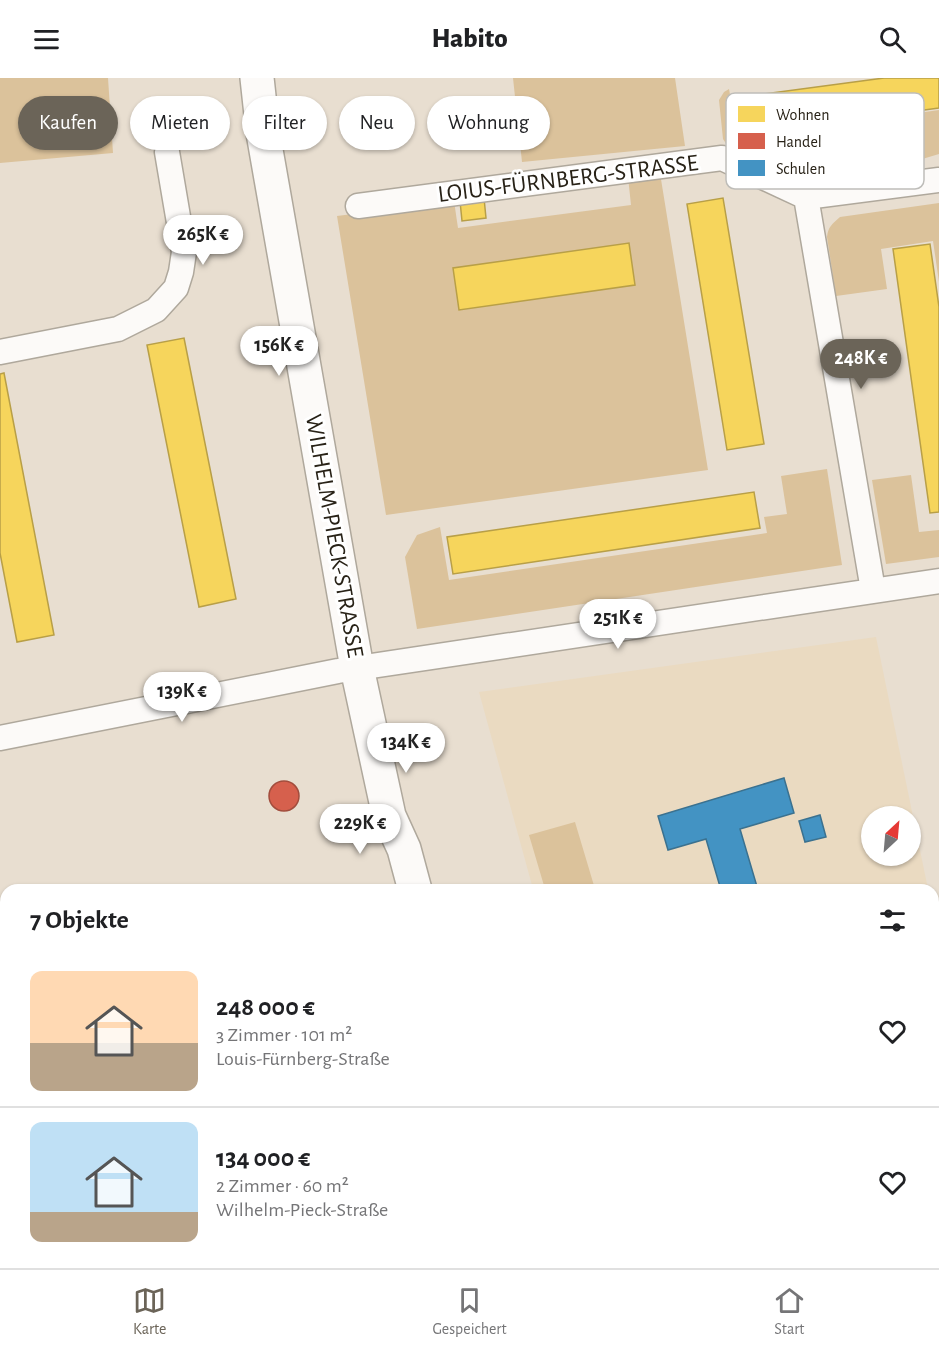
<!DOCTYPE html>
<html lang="de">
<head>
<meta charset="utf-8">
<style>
	body { margin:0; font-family:"Alegreya Sans",sans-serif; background:#f6f6f6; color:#202124; height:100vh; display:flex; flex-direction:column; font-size:22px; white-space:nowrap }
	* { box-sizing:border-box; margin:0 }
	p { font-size:20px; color:#757577 }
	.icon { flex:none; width:33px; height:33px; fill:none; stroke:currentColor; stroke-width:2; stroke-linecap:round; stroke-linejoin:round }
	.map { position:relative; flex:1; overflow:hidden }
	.side { position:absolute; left:0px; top:806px; width:939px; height:386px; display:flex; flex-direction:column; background:#fff; border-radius:18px 18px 0 0; box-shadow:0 2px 4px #0004 }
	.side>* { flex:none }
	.banner { position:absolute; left:18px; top:18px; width:600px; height:54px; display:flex; gap:12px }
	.needle { width:39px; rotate:26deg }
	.controls { position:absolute; left:861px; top:728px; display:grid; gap:12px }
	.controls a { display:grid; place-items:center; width:60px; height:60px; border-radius:50%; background:#fff; box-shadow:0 2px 4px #0004; font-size:30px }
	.price { position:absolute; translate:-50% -51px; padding:0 14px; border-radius:21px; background:#fff; color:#222; font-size:20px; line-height:39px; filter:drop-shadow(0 2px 3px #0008) }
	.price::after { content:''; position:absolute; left:50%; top:36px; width:18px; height:14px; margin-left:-9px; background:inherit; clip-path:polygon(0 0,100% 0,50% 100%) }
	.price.active { background:#6b6458; color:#fff }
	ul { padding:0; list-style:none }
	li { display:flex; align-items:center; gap:18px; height:150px; padding:0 30px }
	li+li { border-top:2px solid #e0e0e0 }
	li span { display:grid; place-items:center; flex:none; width:168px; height:120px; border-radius:12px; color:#555 }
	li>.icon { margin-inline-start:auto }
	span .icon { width:72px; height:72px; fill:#fffc; stroke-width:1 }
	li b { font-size:26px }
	h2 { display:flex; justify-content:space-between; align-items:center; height:72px; padding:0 30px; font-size:26px }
	.chip { padding:0 21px; border-radius:27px; background:#fff; box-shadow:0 2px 4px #0004; font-size:21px; line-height:54px }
	.chip.active { background:#6b6458; color:#fff }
	header { display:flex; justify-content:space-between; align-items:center; height:78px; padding:0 30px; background:#fff; font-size:27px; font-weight:800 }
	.tab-bar { display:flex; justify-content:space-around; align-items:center; height:84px; border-top:2px solid #e0e0e0; background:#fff; font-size:16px; color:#757577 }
	.tab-bar a { display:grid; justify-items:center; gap:3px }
	.tab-bar .active { color:#6b6458 }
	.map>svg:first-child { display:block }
	.built { fill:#eadac1; fill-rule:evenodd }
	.green { fill:#dbc29b; fill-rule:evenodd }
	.homes { fill:#f6d55c; stroke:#b89f47; stroke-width:1.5 }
	.shops { fill:#d6604d; stroke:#a24d3d; stroke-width:1.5 }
	.schools { fill:#4393c3; stroke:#3b718f; stroke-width:1.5 }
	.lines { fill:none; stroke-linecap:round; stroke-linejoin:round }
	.minor-casing { stroke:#afa89c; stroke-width:27 }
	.secondary-casing { stroke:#afa89c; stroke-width:36 }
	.minor { stroke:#fcfaf8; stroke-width:24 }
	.secondary { stroke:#fcfaf8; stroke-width:33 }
	.labels { text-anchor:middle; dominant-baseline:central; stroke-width:6; stroke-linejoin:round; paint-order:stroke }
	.street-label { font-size:24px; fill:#282217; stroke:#fff }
	.key { fill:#fff; stroke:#bebdb9; stroke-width:1.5 }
	.key-label { font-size:16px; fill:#282217 }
</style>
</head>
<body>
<header><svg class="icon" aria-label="menu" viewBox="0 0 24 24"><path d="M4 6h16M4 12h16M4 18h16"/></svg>Habito<svg class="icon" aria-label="search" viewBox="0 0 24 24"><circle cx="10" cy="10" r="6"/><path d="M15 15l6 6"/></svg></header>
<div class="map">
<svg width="939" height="1190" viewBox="0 0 939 1190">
	<rect width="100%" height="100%" fill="#e8ded0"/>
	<path class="built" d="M 876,559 L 928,811 L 533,811 L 479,614 ZM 872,738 L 910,738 L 910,777 L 872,777 Z
		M 933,837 L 939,867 L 939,897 L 933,917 Z"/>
	<path class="green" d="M 0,0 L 108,0 L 113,75 L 0,85 Z
		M 513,0 L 675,0 L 685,68 L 522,84 Z
		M 729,11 L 738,61 L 939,32 L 939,76 L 899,88 L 795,103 L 737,77 L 729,70 L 723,61 L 719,22 L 724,14 Z
		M 660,95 L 708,392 L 386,437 L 337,138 L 454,123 L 458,150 L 631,127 L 628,99 ZM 629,165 L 635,207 L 459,232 L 454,190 Z
		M 939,125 L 939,204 L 933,163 L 881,171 L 887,211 L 836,218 L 827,159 C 828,149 832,146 840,139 Z
		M 827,391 L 842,487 L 417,551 L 405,479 L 417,457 L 440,449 L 449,502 L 767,455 L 764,439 L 787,436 L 781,398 Z
		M 911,397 L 919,454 L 939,452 L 939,479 L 886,486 L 872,402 Z
		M 575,744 L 595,811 L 545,811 L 529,757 Z"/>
	<path class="homes" d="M 884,0 L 939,0 L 939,30 L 739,57 L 734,20 Z
		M 484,120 L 486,140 L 462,143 L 460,123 Z
		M 723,120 L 764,366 L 727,372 L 687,126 Z
		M 629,165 L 635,207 L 459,232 L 453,190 Z
		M 930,166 L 939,229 L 939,434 L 930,435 L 893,171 Z
		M 184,260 L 236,521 L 199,529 L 147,267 Z
		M 4,295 L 54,557 L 17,564 L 0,475 L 0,296 Z
		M 754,414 L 760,450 L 453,496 L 447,459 Z
		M 0,1072 L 6,1092 L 6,1185 L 33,1185 L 35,1190 L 0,1190 Z"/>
	<path class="shops" d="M269 718a15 15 0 1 1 30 0a15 15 0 1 1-30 0Z
		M 561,1185 L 591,1185 L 592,1190 L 563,1190 Z"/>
	<path class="schools" d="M 784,700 L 794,735 L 740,751 L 758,812 L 721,812 L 706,761 L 668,772 L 658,738 Z
		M 820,737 L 826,759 L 805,764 L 799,743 Z"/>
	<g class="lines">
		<defs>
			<path id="minor" d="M 806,119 L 873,512
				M 806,119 L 939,102
				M 358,128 L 722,80 L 806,119
				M 0,274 L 118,251 L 156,232 L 176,210 L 181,194 L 184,174 L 167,74
				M 0,660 L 338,593 L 939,503"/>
			<path id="secondary" d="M 257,0 L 263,55 L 357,590 L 389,738 L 404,771 L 415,812
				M 506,1185 L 507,1190"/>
		</defs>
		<use href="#minor" class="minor-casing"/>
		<use href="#secondary" class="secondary-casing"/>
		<use href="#minor" class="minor"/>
		<use href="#secondary" class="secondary"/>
	</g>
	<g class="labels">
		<g class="street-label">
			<text transform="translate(568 101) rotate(-7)">LOIUS-FÜRNBERG-STRASSE</text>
			<text transform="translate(334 458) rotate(80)">WILHELM-PIECK-STRASSE</text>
		</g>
	</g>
	<rect x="726" y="15" width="198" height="96" rx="9" class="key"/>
	<rect x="738" y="28" width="27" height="16" fill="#f6d55c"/>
	<rect x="738" y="55" width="27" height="16" fill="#d6604d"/>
	<rect x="738" y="82" width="27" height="16" fill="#4393c3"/>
	<g class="key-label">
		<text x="776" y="42">Wohnen</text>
		<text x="776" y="69">Handel</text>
		<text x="776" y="96">Schulen</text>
	</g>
</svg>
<div class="controls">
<a><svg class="needle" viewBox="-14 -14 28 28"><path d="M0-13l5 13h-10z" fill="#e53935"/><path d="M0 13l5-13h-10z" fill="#757577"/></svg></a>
</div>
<b class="price" style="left:203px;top:188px">265K €</b>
<b class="price" style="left:279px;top:299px">156K €</b>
<b class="price active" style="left:861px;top:312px">248K €</b>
<b class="price" style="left:618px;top:572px">251K €</b>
<b class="price" style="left:182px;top:645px">139K €</b>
<b class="price" style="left:406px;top:696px">134K €</b>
<b class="price" style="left:360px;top:777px">229K €</b>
<div class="banner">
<a class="chip active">Kaufen</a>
<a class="chip">Mieten</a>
<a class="chip">Filter</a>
<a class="chip">Neu</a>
<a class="chip">Wohnung</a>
</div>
<section class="side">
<h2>7 Objekte<svg class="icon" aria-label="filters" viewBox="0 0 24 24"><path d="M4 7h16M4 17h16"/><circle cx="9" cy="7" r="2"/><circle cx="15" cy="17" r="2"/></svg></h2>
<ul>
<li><span style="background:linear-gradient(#ffd9b3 60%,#b9a48a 0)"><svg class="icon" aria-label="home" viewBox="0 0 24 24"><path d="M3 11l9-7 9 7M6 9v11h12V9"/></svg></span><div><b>248 000 €</b><p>3 Zimmer · 101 m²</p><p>Louis-Fürnberg-Straße</p></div><svg class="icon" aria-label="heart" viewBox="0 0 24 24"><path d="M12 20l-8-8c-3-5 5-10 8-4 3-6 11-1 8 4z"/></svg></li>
<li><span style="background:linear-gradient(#bfe0f5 75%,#b9a48a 0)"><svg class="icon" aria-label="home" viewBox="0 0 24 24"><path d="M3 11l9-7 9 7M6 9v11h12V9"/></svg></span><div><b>134 000 €</b><p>2 Zimmer · 60 m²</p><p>Wilhelm-Pieck-Straße</p></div><svg class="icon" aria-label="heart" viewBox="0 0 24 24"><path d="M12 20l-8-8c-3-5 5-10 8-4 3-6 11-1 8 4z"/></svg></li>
</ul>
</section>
</div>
<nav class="tab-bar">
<a class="active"><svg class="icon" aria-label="map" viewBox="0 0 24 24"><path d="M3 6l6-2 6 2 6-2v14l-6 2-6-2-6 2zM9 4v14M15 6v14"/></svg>Karte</a>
<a><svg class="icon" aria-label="saved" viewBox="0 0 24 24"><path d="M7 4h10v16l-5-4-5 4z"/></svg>Gespeichert</a>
<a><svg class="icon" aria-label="home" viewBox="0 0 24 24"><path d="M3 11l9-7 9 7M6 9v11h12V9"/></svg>Start</a>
</nav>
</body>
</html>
